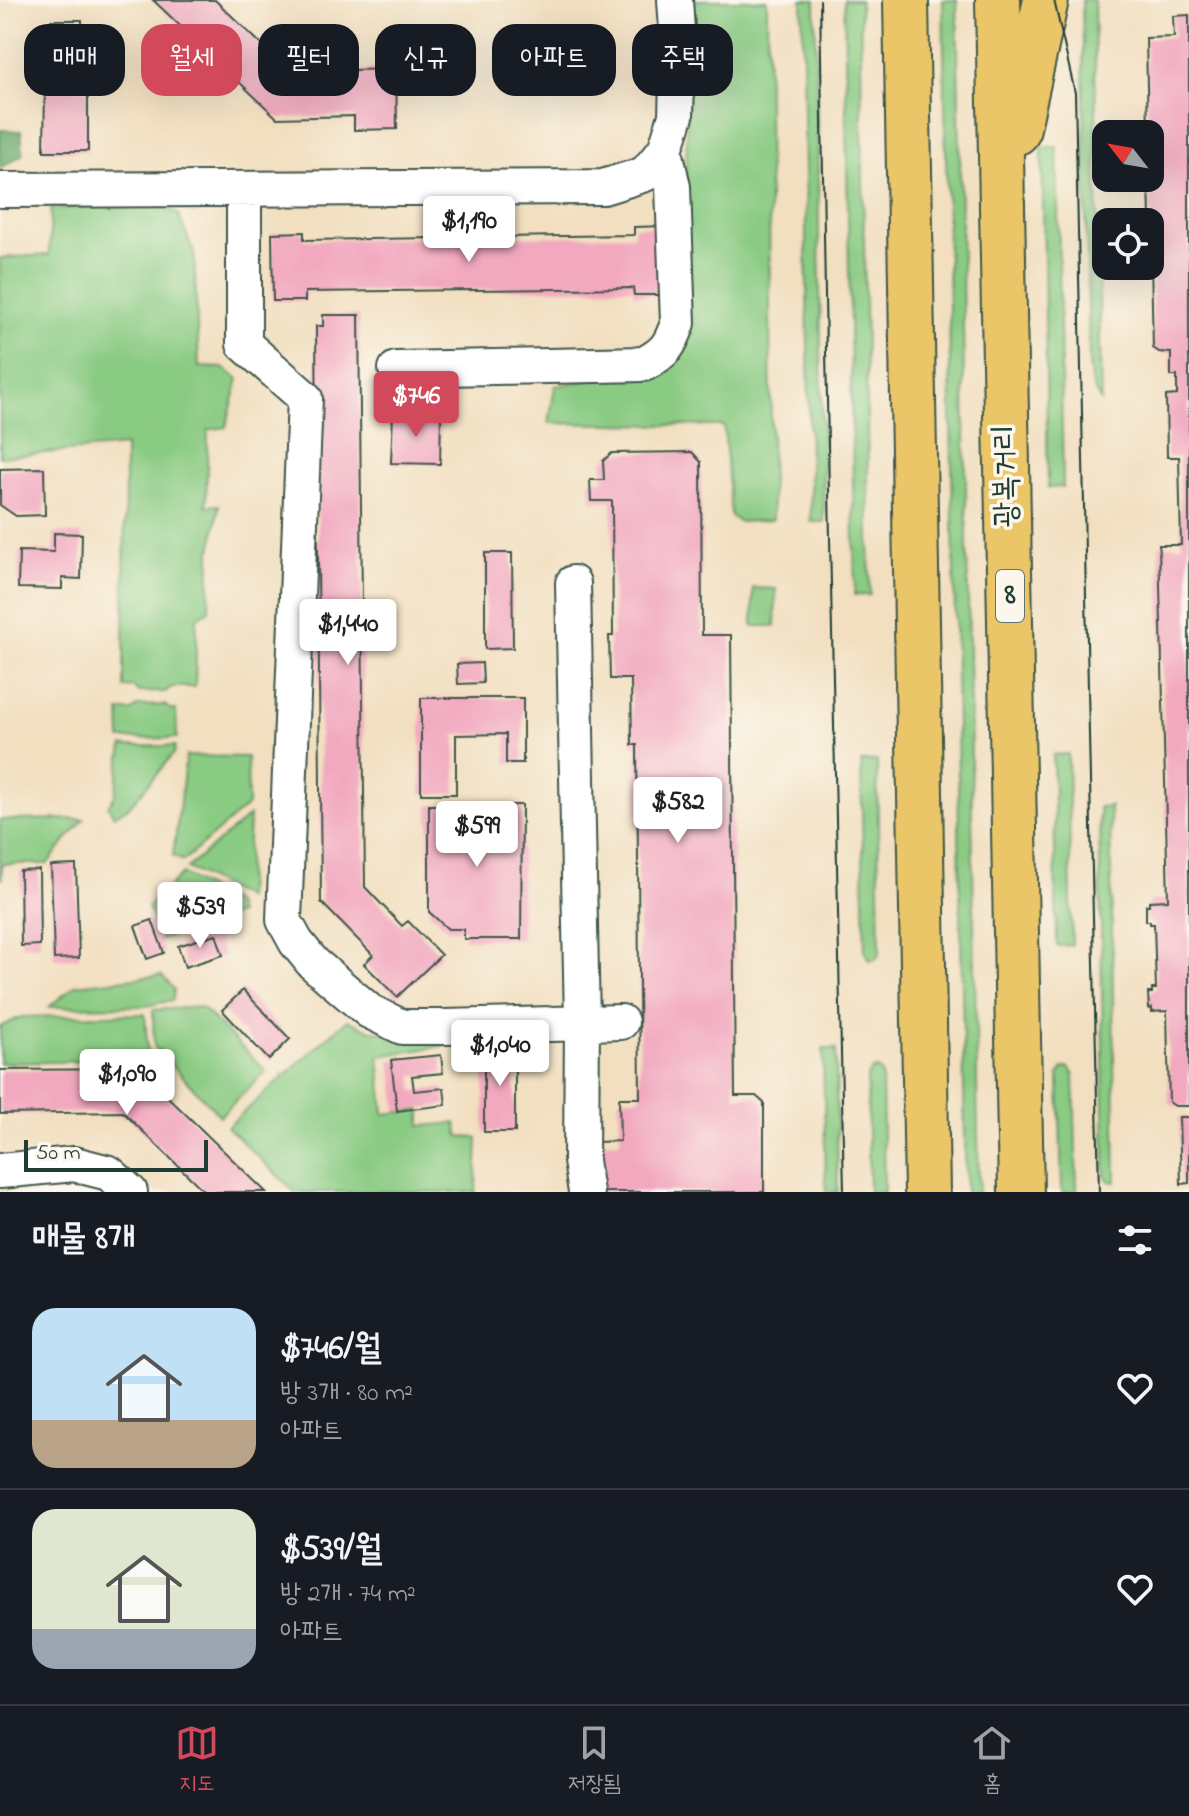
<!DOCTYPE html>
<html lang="ko">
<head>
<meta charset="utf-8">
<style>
	body { margin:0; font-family:"Indie Flower","Poor Story",sans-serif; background:#242831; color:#f1f3f6; height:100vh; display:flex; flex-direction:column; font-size:30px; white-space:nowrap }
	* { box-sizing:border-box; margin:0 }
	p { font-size:26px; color:#9ea1a6 }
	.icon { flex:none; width:44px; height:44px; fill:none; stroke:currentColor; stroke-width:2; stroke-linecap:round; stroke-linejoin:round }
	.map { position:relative; height:1192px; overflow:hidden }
	.details { display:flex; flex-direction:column; background:#171b24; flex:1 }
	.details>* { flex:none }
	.top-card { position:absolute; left:24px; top:24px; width:1142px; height:72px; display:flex; gap:16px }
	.needle { width:52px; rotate:301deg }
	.fabs { position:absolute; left:1092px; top:120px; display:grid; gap:16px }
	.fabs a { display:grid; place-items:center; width:72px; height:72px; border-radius:16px; background:#171b24; box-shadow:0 8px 32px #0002; font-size:40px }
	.scale { position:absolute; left:24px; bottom:20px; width:184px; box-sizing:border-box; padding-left:8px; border:4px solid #1f3d34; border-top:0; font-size:22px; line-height:28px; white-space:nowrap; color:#1f3d34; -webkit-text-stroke:6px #fbf7ec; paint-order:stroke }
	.price { position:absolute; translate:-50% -68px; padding:0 18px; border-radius:8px; background:#fff; color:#222; font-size:26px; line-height:52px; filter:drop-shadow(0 2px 4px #0008) }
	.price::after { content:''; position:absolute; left:50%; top:48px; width:24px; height:18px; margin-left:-12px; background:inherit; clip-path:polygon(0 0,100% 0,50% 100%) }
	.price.active { background:#d1495b; color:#fff }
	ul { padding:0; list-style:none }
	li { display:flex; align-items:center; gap:24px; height:200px; padding:0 32px }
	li+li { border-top:2px solid #363941 }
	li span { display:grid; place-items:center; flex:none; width:224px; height:160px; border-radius:24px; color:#555 }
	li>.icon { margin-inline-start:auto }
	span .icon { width:96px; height:96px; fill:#fffc; stroke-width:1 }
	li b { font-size:34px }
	h2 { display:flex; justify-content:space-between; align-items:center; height:96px; padding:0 32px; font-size:34px }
	.tag { padding:0 28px; border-radius:24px; background:#171b24; box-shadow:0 8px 32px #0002; font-size:28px; line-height:72px }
	.tag.active { background:#d1495b; color:#fff }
	.dock { display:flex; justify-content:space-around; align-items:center; height:112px; border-top:2px solid #363941; background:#171b24; font-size:22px; color:#9ea1a6 }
	.dock a { display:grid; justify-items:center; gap:4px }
	.dock .active { color:#d1495b }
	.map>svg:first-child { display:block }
	.green { fill:#8acb83; stroke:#54845c; stroke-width:2 }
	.forest { fill:#6faf71; stroke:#477652; stroke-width:2 }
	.building { fill:#f2a8bf }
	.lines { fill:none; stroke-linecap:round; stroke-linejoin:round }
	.minor-casing { stroke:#3f5549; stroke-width:38 }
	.highway-casing { stroke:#3f5549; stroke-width:48 }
	.minor { stroke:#fff; stroke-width:34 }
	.highway { stroke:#ebc669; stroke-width:44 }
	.tram { stroke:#1f3d34; stroke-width:2 }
	.labels { text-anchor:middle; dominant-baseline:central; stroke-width:7; stroke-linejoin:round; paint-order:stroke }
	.shield { fill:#fbf7ec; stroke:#61756b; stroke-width:2 }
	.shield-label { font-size:30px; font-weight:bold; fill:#1f3d34 }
	.street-label { font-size:32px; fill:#1f3d34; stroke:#fbf7ec }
</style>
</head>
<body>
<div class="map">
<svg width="1189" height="1192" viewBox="0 0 1189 1192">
	<rect width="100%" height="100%" fill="#fbf7ec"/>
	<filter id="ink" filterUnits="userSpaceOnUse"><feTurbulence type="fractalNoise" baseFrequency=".0125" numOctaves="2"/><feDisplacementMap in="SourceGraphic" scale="16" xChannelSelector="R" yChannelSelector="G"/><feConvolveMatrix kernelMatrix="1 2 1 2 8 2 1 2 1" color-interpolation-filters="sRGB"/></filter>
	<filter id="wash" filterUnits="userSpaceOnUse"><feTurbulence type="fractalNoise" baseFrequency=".006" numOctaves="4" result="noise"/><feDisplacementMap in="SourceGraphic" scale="32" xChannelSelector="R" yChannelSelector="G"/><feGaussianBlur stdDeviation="1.8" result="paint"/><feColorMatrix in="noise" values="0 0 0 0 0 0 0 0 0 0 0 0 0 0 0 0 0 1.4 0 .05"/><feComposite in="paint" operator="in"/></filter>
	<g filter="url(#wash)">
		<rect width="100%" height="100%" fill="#f2dfc0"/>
		<path class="green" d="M 683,0 L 767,0 L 772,520 L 740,522 L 731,516 L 724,426 L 549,423 L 555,386 L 650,369 L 685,331 L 687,102 Z
			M 802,0 L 815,0 L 824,522 L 811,522 Z
			M 844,0 L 860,0 L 870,595 L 855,595 Z
			M 943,0 L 957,0 L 979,1192 L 966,1192 Z
			M 1082,0 L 1094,0 L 1101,401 C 1091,389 1090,374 1089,359 Z
			M 1042,147 L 1057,147 L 1063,487 L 1048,488 Z
			M 157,203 L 178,214 L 194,253 L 199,367 L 223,368 L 239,379 L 226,427 L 208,430 L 206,506 L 219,505 L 210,558 L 209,610 L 197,618 L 195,687 L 172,687 L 165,692 L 139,692 L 133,687 L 124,688 L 125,446 L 0,457 L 0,258 L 49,255 L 51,209 Z
			M 753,588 L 776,589 L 775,626 L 753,626 Z
			M 165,705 L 171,710 L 176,710 L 177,738 L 121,739 L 120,711 L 132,711 L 139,706 Z
			M 123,746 L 175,746 L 174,753 L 130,806 L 114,816 L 108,806 L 115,795 Z
			M 1068,754 L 1072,945 L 1057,946 L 1053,755 Z
			M 186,756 L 247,757 L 248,805 L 183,861 L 173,856 Z
			M 877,761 L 880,952 C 878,958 876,960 870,960 L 865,953 L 861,762 Z
			M 1110,806 L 1116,1182 L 1109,1181 L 1105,1175 L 1099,807 Z
			M 249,816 L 246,898 L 187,868 Z
			M 84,819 L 47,864 L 2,864 L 2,879 L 0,879 L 0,820 Z
			M 182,874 L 235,904 L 238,914 L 161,940 L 148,907 Z
			M 161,975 L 174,989 L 173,1000 L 146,1006 L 49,1007 L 76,985 Z
			M 201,1007 L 266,1071 L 220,1116 L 154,1046 L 153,1010 Z
			M 145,1014 L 148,1060 L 0,1063 L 0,1027 L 21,1017 Z
			M 347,1020 L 372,1031 L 441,1036 L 444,1046 L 379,1056 L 384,1114 L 421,1110 L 421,1126 L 456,1123 L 459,1136 L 478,1138 L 476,1192 L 295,1192 L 227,1127 Z
			M 823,1049 L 836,1049 L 838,1192 L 826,1192 Z
			M 1064,1068 L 1069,1068 L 1074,1075 L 1077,1192 L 1062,1192 L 1059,1075 L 1061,1071 Z
			M 877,1069 L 881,1072 L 882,1077 L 884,1192 L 869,1192 L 867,1077 L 872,1070 Z"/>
		<path class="forest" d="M 0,130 L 21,131 L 23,154 L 0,169 Z"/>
		<g id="blocks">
			<path class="building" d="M 153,0 L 215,0 L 298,79 L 353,78 L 353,70 L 396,69 L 397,129 L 354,130 L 354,116 L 277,118 Z
				M 1189,15 L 1189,1106 L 1175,1106 L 1169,1102 L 1167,1011 L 1152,1012 L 1152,1008 L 1149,1009 L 1148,993 L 1152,993 L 1152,989 L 1156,989 L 1154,924 L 1150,924 L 1150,921 L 1146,921 L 1146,905 L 1149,905 L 1149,901 L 1168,900 L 1159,545 L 1181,545 L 1179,457 L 1167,457 L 1166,396 L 1177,395 L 1177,376 L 1171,376 L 1171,353 L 1159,352 L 1153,348 L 1149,178 L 1150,134 L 1148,134 L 1146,38 L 1174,37 L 1173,16 Z
				M 51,20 L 82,20 L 81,89 L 88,89 L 88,151 L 44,151 L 45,89 L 51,89 Z
				M 665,226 L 666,295 L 634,295 L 633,288 L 305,292 L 305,301 L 273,301 L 272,233 L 304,232 L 304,240 L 634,235 L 634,227 Z
				M 323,315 L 359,315 L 365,887 L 402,926 L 408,921 L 441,955 L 397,997 L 364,964 L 373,955 L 321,902 L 316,326 L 323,326 Z
				M 393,413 L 441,414 L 440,464 L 391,463 Z
				M 692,452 L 701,462 L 702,635 L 731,635 L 735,1096 L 756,1096 L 764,1103 L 764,1192 L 598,1192 L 597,1142 L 620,1141 L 619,1098 L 640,1098 L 637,745 L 632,745 L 631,679 L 610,679 L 609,636 L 613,636 L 612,501 L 591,501 L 590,480 L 604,480 L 603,461 L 612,453 Z
				M 44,468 L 45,515 L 16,516 L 0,505 L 0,469 Z
				M 54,533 L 82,534 L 81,579 L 62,578 L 62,589 L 18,588 L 19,551 L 54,552 Z
				M 485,553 L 512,553 L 513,648 L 485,649 Z
				M 482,663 L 483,683 L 458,684 L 457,664 Z
				M 421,698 L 523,698 L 523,763 L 506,763 L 506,734 L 456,735 L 456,794 L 421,794 Z
				M 429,805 L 522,805 L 521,939 L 464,939 L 464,929 L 448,929 L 429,912 Z
				M 76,865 L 79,958 L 54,959 L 51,866 Z
				M 39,870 L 40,945 L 21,946 L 20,871 Z
				M 152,920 L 164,953 L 147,959 L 135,926 Z
				M 216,934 L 223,955 L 185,967 L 178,946 Z
				M 243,990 L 290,1039 L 269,1060 L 222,1010 Z
				M 484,1043 L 515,1043 L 515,1132 L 484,1132 Z
				M 441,1055 L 443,1073 L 412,1076 L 414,1091 L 444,1088 L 446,1105 L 397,1111 L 391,1060 Z
				M 139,1069 L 266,1192 L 205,1192 L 123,1112 L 0,1114 L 0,1070 Z
				M 1179,1117 L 1189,1117 L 1189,1183 L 1181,1184 Z"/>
		</g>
	</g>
	<g filter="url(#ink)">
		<use href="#blocks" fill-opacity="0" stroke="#3f5549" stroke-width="2"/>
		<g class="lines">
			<defs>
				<path id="minor" d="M 244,189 L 244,344 L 305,398 L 284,920 L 296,942 L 313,963 L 369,1011 L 402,1027 L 445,1027 L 621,1022
					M 0,190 L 603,187 L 645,174 L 665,150 L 676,116 L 678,45 L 675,0
					M 396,369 L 644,364 C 665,353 670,346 678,323 L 673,187 L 665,150
					M 573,583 L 582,1022 L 581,1161 L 586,1192
					M 0,1171 L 74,1164 L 109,1173 L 130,1192"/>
				<path id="highway" d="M 906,0 L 927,1192
					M 998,0 L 1021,1192
					M 1017,132 L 1046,0"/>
			</defs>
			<use href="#minor" class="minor-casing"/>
			<use href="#highway" class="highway-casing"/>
			<use href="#minor" class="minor"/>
			<use href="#highway" class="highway"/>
			<path class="tram" d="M 820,0 L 826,352 L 844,1192
				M 1054,0 L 1075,93 L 1099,1192"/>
		</g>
	</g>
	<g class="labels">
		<rect class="shield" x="996" y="570" width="28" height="52" rx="6"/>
		<g class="shield-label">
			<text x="1010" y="596">8</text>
		</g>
		<g class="street-label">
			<text transform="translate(1007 476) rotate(-91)">광복거리</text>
		</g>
	</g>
</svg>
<div class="fabs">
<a><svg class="needle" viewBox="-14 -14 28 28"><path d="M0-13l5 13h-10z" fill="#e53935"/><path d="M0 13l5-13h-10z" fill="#9ea1a6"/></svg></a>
<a><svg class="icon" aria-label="locate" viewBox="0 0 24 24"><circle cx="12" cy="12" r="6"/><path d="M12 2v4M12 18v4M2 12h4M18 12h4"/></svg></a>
</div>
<div class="scale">50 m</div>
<b class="price" style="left:469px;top:264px">$1,190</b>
<b class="price active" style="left:416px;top:439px">$746</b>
<b class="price" style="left:348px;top:667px">$1,440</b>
<b class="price" style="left:678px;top:845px">$582</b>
<b class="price" style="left:477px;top:869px">$599</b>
<b class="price" style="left:200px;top:950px">$539</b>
<b class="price" style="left:500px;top:1088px">$1,040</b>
<b class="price" style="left:127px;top:1117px">$1,090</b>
<div class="top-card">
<a class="tag">매매</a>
<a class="tag active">월세</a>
<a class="tag">필터</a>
<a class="tag">신규</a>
<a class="tag">아파트</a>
<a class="tag">주택</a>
</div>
</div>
<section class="details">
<h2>매물 8개<svg class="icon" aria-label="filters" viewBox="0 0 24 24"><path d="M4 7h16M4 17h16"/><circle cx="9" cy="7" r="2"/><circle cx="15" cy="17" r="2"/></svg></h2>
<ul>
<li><span style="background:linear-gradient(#bfe0f5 70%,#b9a48a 0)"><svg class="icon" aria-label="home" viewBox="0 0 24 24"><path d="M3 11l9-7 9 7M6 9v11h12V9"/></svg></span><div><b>$746/월</b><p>방 3개 · 80 m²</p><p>아파트</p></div><svg class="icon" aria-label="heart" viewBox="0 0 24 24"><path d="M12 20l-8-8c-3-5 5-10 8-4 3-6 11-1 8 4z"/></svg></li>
<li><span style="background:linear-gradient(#dfe7d0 75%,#9aa5b1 0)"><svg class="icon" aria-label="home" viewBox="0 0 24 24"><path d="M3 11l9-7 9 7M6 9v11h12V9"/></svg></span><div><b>$539/월</b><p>방 2개 · 74 m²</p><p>아파트</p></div><svg class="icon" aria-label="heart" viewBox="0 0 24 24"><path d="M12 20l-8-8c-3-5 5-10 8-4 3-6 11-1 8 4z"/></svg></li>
</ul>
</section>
<nav class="dock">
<a class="active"><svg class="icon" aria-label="map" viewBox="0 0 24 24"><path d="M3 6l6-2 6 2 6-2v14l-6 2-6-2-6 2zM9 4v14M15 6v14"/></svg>지도</a>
<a><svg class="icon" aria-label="saved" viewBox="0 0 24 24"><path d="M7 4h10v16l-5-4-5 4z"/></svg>저장됨</a>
<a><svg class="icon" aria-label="home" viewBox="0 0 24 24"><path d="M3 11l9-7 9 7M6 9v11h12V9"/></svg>홈</a>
</nav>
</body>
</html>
